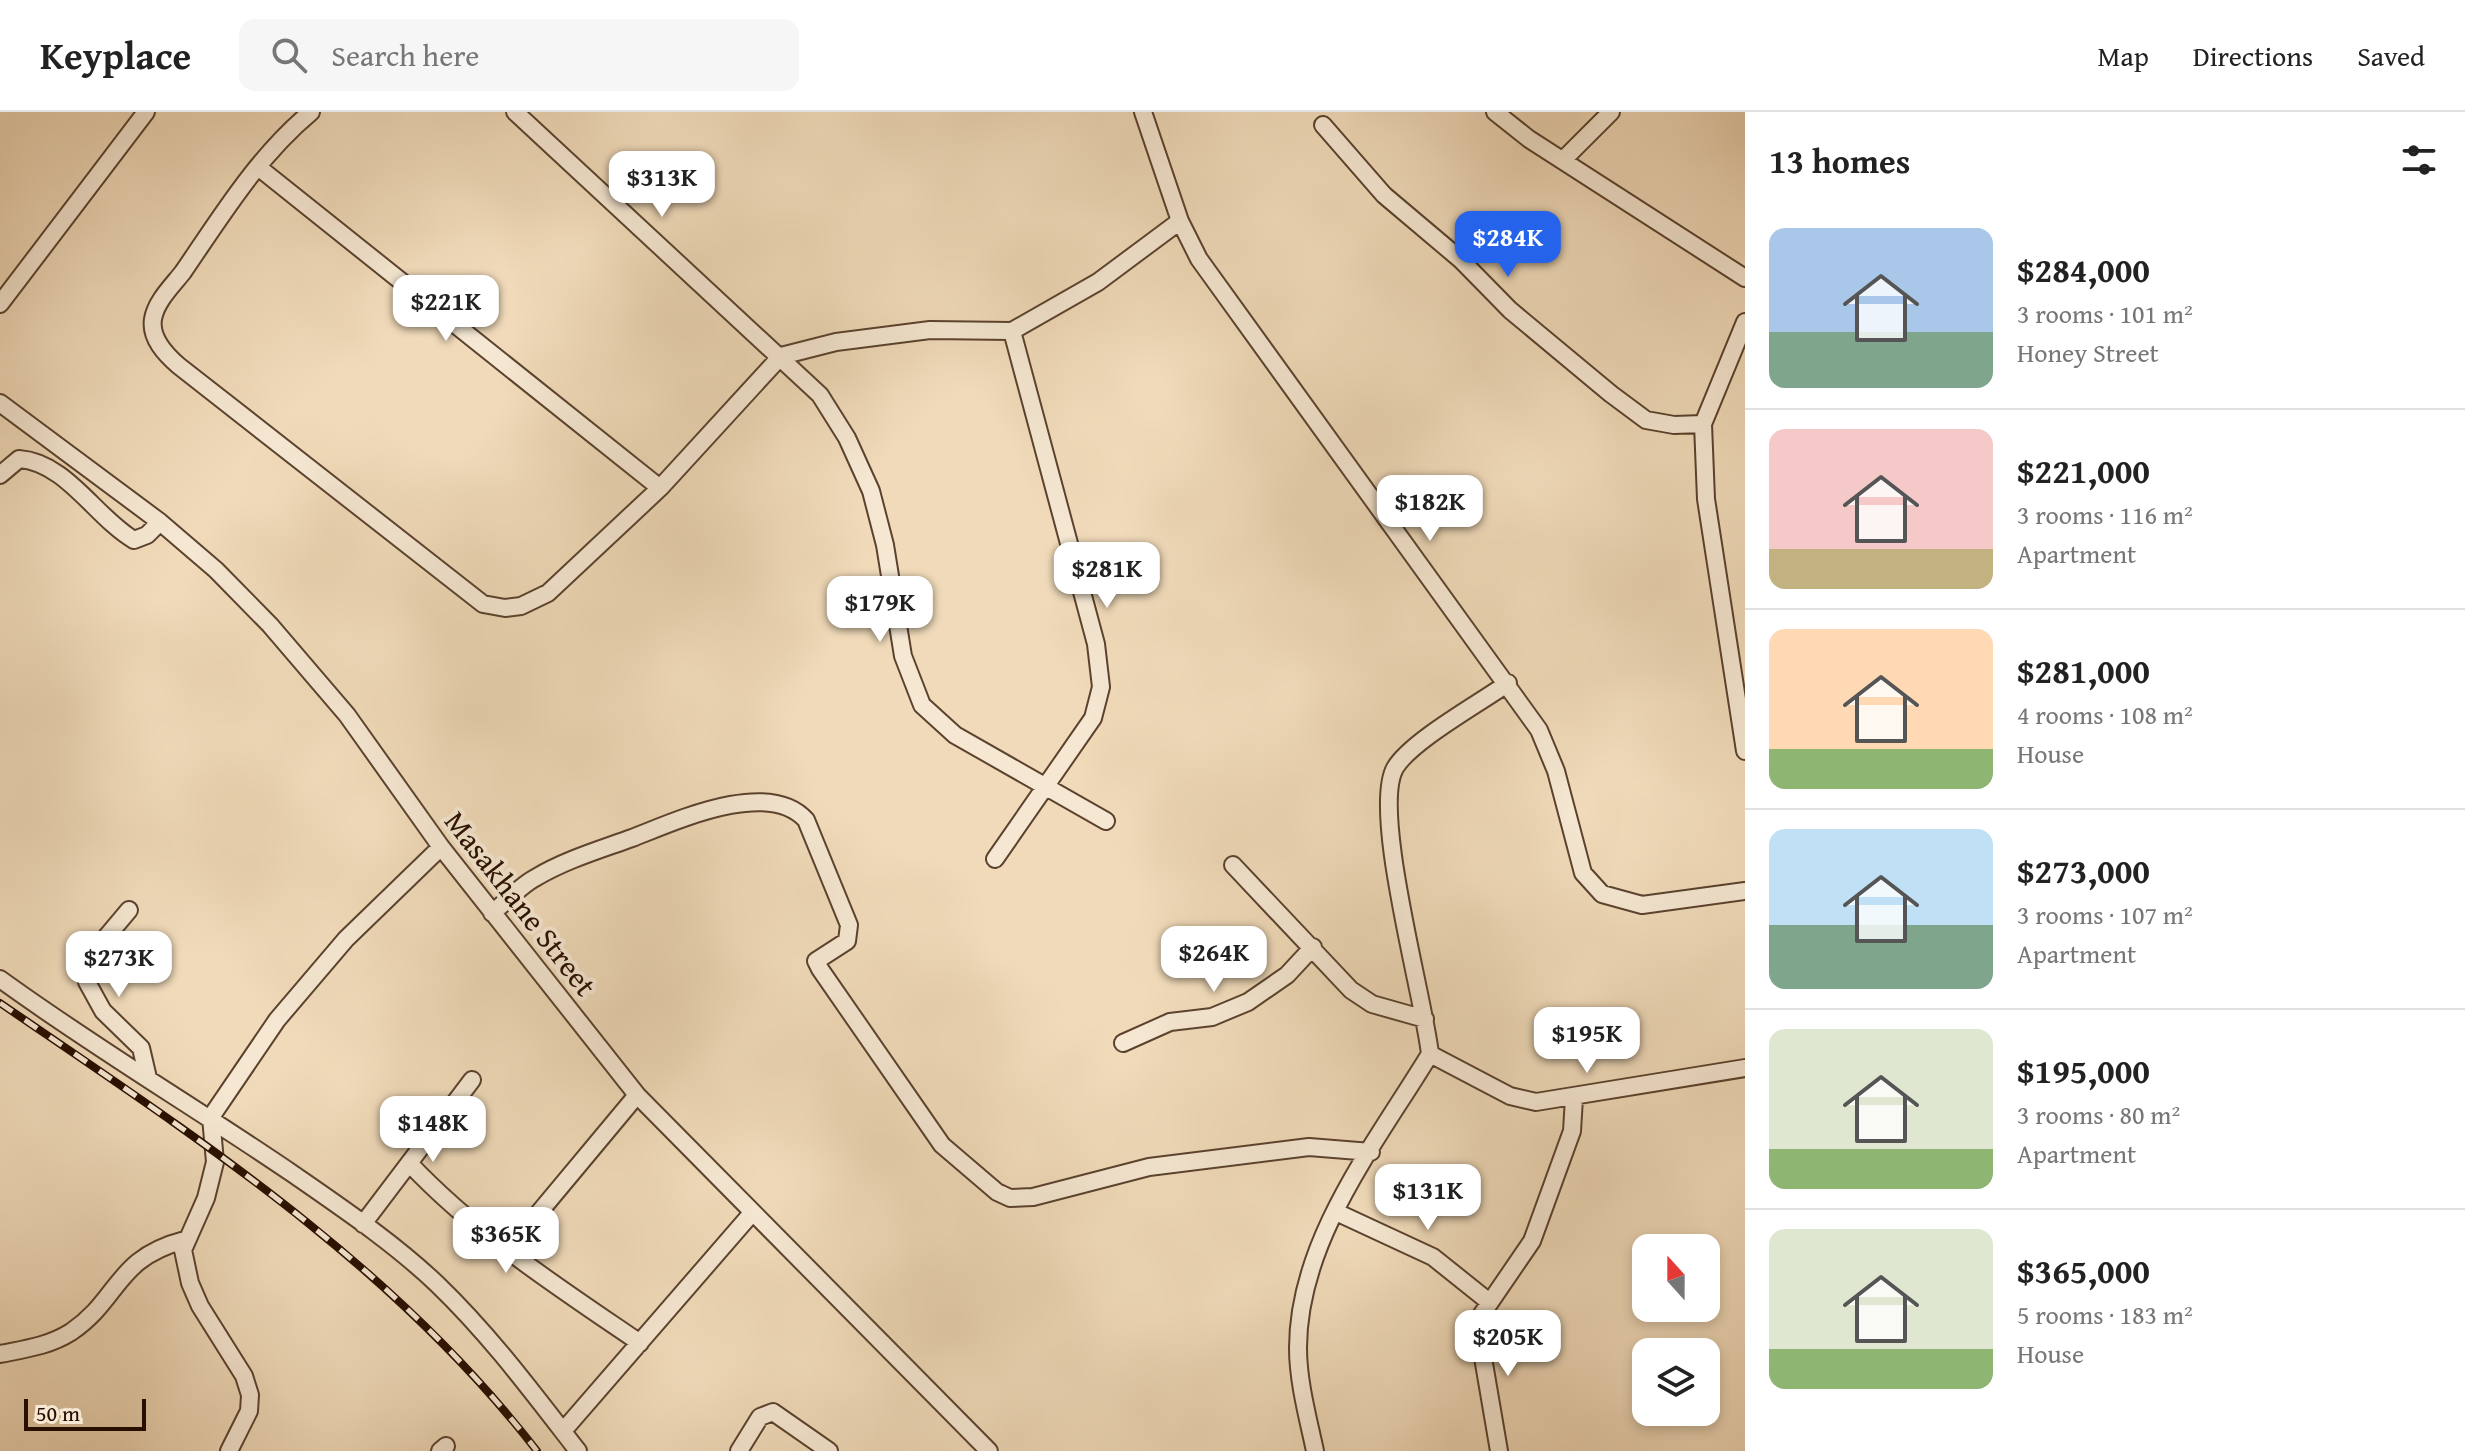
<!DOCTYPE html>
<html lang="en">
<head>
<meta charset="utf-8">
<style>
	body { margin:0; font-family:"Gentium Book Plus",serif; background:#f6f6f6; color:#222; height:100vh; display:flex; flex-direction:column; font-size:30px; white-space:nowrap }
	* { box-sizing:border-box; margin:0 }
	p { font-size:26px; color:#767676 }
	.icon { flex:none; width:44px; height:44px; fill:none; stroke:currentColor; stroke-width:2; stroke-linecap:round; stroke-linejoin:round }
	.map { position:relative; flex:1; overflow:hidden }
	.details { display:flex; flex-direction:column; background:#fff; width:720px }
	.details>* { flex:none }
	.needle { width:52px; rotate:339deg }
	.buttons { position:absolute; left:1632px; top:1122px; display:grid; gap:16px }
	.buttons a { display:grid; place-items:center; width:88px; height:88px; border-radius:16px; background:#fff; box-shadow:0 4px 12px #0003; font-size:40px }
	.scale { position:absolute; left:24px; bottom:20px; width:122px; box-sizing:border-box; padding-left:8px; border:4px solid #290f00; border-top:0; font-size:22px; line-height:28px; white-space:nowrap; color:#290f00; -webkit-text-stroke:6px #f5e7d2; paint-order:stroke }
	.price { position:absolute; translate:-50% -68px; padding:0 18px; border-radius:16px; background:#fff; color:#222; font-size:26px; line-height:52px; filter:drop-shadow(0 2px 4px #0008) }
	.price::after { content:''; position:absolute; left:50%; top:48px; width:24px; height:18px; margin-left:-12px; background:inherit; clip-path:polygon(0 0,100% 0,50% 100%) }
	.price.on { background:#2563eb; color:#fff }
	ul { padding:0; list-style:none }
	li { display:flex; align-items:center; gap:24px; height:200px; padding:0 24px }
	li+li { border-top:2px solid #e0e0e0 }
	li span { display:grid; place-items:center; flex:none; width:224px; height:160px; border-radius:16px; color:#555 }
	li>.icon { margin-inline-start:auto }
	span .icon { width:96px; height:96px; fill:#fffc; stroke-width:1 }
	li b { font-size:34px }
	h2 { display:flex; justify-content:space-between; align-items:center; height:96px; padding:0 24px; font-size:34px }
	header { display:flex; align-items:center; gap:48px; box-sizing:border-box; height:112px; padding:0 40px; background:#fff; border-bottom:2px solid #e0e0e0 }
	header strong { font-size:38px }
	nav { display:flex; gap:44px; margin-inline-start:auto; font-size:28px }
	.search { width:560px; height:72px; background:#f6f6f6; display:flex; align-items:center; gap:20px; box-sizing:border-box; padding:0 28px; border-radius:16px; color:#767676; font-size:30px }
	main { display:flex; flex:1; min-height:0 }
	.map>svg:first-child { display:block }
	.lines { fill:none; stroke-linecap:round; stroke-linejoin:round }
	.minor-casing { stroke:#5b422e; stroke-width:20 }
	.minor { stroke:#f5e7d2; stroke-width:16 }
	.rail-casing { stroke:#290f00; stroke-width:8 }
	.rail { stroke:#f5e7d2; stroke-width:5; stroke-dasharray:15; stroke-linecap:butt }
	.labels { text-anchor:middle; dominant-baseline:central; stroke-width:8; stroke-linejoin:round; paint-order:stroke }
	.street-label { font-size:30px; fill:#290f00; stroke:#f5e7d2 }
</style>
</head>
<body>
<header>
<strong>Keyplace</strong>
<div class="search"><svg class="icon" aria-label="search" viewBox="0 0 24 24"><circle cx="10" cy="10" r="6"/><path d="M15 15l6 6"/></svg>Search here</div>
<nav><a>Map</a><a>Directions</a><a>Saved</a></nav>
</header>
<main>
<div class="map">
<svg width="1745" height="1339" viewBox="0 0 1745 1339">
	<rect width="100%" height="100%" fill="#f0dab9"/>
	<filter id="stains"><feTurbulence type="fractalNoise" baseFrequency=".0025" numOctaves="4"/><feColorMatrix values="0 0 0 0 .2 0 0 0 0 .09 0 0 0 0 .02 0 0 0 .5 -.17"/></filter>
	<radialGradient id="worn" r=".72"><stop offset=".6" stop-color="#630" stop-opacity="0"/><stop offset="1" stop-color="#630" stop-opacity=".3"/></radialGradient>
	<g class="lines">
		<defs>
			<path id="minor" d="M 311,0 C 258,44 222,103 183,160 C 173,173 156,189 153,207 C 150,226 165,242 179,254 L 483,492 L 505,496 L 521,494 L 548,481 L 660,376 L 781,244 L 836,230 L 930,218 L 1012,219 L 1098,170 L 1180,109
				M 515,0 L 820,283 L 847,326 L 871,379 L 885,433 L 903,544 L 922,593 L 955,623 L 1106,709
				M 1143,0 L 1180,109 L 1199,147 L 1539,618 L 1556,659 L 1583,761 L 1602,782 L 1642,793 L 1745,779
				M 1495,0 L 1529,27 L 1745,166
				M 1323,13 L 1384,83 L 1461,148 L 1510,198 L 1611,282 L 1646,308 L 1674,313 L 1703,312
				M 1563,48 L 1611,0
				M 258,55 L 660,376
				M 0,192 L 146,0
				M 1745,210 L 1703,312 L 1706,387 L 1745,639
				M 0,291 L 160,410 L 216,458 L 270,513 L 347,603 L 441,735 L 637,983 L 989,1339
				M 0,363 L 19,347 C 66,350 96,406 134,428 L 147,423 L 160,410
				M 995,747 L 1093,606 L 1101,575 L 1096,532 L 1012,219
				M 1233,753 L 1351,878 L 1372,892 L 1425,907
				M 129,798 L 92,842 L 87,870 L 103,899 L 141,936 L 148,966
				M 492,801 C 506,790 520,774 535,766 C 565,748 599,738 632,726 C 676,709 768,666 806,708 L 849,813 L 847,829 L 816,849 L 820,857 L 942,1033 L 997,1080 L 1010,1086 L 1033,1085 L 1149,1055 L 1309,1035 L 1371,1040
				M 0,867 C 95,936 196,996 293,1062 C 342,1096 394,1131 437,1172 C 490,1223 533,1281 578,1339
				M 1123,931 L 1170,910 L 1212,905 L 1248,890 L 1287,863 L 1313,835
				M 1430,942 C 1424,886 1371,699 1395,656 C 1411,629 1480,591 1508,571
				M 1430,942 L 1510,984 L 1536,990 L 1745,956
				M 409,1051 C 477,1123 558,1175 640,1231
				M 1336,1100 L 1433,1145 L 1488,1189
				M 363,1112 L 472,968
				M 507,1139 L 637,983
				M 0,1242 C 25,1237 49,1234 71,1220 C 120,1187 115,1146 185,1128
				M 563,1319 L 752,1101
				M 229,1339 L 249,1299 L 250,1283 L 244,1264 L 200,1194 L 190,1171 L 183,1138 L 206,1086 L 215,1050 L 211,1005 L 277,908 L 346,827 L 441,735
				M 440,1339 L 446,1334
				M 739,1339 L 760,1305 L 773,1300 L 829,1339
				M 1315,1339 C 1308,1306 1298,1270 1298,1236 C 1298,1128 1376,1031 1430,942
				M 1499,1339 L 1480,1228 L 1480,1205 L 1532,1129 L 1572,1019 L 1574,986"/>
		</defs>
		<use href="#minor" class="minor-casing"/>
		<use href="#minor" class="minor"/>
		<defs>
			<path id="rail" d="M 0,891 C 193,1023 392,1151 537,1339"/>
		</defs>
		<use href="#rail" class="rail-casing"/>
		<use href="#rail" class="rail"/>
	</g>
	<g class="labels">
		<g class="street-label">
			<text transform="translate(521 791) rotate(52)">Masakhane Street</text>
		</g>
	</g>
	<rect width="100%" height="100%" filter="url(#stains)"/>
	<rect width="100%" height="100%" fill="url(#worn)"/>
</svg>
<div class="buttons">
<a><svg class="needle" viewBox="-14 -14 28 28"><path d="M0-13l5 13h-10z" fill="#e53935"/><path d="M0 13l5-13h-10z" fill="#767676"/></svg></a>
<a><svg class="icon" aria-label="layers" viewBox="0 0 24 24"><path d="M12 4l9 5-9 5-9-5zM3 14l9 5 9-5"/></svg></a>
</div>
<div class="scale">50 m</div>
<b class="price" style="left:662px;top:107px">$313K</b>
<b class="price on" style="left:1508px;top:167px">$284K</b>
<b class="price" style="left:446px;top:231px">$221K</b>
<b class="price" style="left:1430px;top:431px">$182K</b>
<b class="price" style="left:1107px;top:498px">$281K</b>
<b class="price" style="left:880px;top:532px">$179K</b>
<b class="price" style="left:1214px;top:882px">$264K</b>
<b class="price" style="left:119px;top:887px">$273K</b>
<b class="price" style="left:1587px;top:963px">$195K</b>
<b class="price" style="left:433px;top:1052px">$148K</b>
<b class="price" style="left:1428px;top:1120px">$131K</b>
<b class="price" style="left:506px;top:1163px">$365K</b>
<b class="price" style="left:1508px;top:1266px">$205K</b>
</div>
<section class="details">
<h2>13 homes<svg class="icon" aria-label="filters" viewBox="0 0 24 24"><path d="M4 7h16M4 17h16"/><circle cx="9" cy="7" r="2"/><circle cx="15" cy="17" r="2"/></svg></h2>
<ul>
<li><span style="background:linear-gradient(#a9c7e8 65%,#7fa58c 0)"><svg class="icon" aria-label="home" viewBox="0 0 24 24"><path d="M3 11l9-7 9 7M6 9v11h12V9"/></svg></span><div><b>$284,000</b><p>3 rooms · 101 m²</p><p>Honey Street</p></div></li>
<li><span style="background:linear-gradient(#f6c9c9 75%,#c2b280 0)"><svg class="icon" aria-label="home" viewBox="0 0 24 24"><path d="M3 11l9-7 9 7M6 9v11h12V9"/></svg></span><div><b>$221,000</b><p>3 rooms · 116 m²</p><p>Apartment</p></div></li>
<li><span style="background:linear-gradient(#ffd9b3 75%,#8fb573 0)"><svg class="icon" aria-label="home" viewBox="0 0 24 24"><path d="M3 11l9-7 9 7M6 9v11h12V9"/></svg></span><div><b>$281,000</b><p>4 rooms · 108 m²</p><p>House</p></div></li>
<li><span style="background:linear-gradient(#bfe0f5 60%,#7fa58c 0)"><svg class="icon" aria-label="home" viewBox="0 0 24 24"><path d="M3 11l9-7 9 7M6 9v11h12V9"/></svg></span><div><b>$273,000</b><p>3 rooms · 107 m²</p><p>Apartment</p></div></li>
<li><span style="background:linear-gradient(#dfe7d0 75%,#8fb573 0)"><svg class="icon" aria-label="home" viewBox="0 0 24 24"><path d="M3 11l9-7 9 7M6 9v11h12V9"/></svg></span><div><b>$195,000</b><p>3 rooms · 80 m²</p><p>Apartment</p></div></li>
<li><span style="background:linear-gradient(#dfe7d0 75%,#8fb573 0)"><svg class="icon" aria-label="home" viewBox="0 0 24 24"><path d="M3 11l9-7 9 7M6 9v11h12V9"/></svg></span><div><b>$365,000</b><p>5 rooms · 183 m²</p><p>House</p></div></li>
</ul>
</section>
</main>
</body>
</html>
